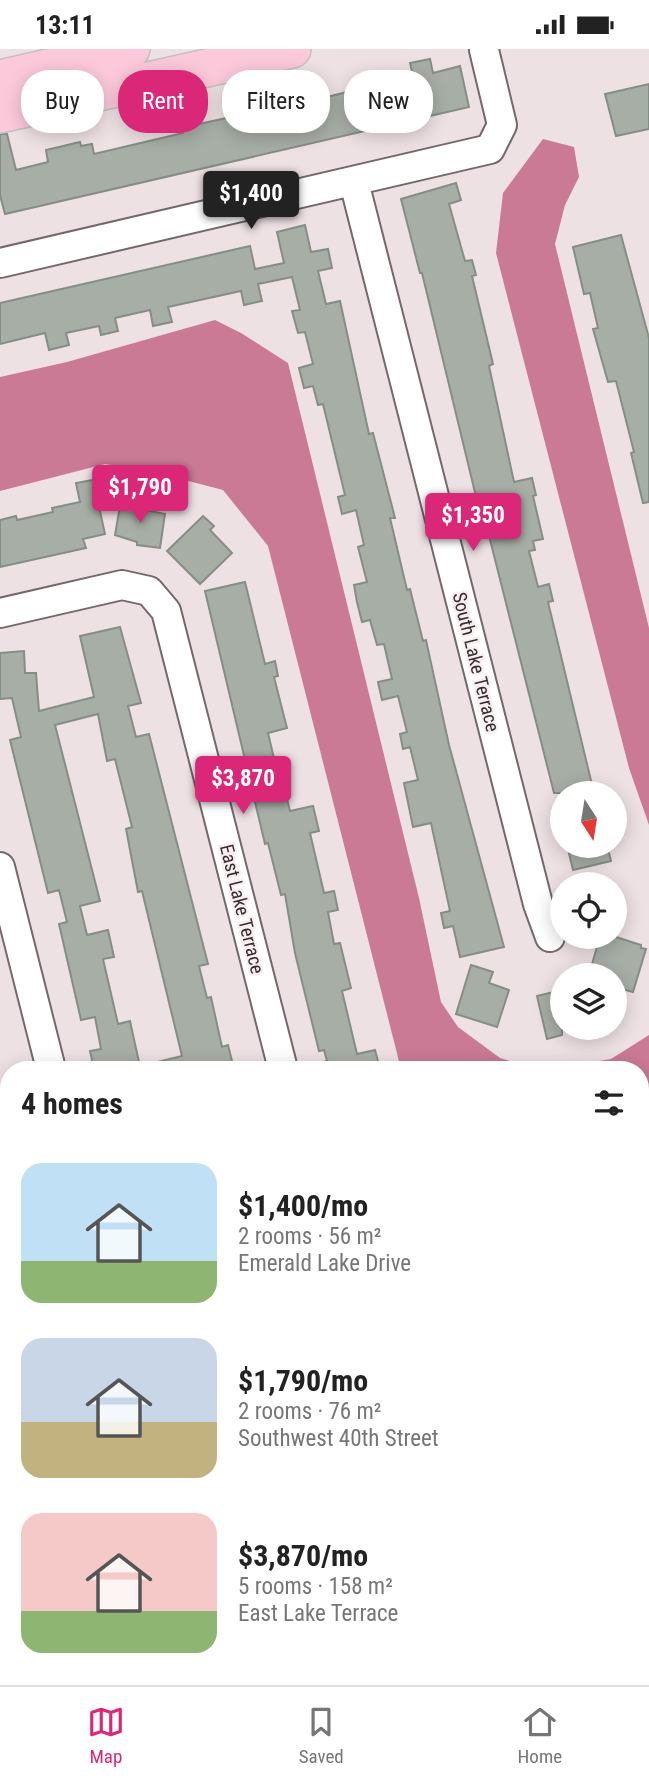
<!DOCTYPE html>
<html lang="en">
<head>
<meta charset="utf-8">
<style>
	body { margin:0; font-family:"Roboto Condensed",sans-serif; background:#f6f6f6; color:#222; height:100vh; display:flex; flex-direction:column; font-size:26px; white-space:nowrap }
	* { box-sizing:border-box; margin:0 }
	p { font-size:23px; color:#767676 }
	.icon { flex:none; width:38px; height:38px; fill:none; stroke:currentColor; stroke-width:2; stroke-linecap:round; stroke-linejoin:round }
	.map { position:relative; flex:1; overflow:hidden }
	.panel { position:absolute; left:0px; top:1012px; width:649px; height:625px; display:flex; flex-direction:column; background:#fff; border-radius:28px 28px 0 0; box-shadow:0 4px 18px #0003 }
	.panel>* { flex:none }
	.top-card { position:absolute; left:21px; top:21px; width:607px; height:63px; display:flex; gap:14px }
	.needle { width:46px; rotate:168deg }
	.controls { position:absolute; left:550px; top:732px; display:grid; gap:14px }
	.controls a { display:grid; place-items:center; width:77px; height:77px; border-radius:50%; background:#fff; box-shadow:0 4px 18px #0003; font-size:35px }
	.price { position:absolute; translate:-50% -60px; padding:0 16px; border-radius:7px; background:#db2777; color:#fff; font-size:23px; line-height:46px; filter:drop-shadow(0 2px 4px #0008) }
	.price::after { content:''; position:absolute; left:50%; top:42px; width:21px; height:16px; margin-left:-10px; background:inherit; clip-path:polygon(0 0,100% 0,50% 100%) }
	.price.active { background:#222; color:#fff }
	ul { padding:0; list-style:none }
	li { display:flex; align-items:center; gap:21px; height:175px; padding:0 21px }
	li span { display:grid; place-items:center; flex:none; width:196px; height:140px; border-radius:21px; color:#555 }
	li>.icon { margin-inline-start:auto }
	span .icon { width:84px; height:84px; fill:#fffc; stroke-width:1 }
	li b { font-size:30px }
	h2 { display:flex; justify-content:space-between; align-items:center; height:84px; padding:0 21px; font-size:30px }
	.pill { padding:0 24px; border-radius:28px; background:#fff; box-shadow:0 4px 18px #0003; font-size:24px; line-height:63px }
	.pill.active { background:#db2777; color:#fff }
	.status { display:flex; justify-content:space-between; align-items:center; height:49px; padding:0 35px; background:#fff; direction:ltr }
	.status svg { height:19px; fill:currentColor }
	.tab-bar { display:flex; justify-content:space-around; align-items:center; height:98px; border-top:2px solid #e0e0e0; background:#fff; font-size:19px; color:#767676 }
	.tab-bar a { display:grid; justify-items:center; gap:4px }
	.tab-bar .active { color:#db2777 }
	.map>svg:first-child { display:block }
	.water { fill:#ca7a95 }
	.building { fill:#a6aea6; stroke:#858e86; stroke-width:2 }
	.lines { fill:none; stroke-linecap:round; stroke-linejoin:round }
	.minor-casing { stroke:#73686b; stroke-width:32 }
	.major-casing { stroke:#c2c0c1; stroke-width:40 }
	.minor { stroke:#fff; stroke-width:28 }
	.major { stroke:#fbc9d9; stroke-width:37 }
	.labels { text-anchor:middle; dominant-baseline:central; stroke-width:5; stroke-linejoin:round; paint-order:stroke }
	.street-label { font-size:19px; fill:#332e30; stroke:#fbeef1 }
</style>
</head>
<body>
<div class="status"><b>13:11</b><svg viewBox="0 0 49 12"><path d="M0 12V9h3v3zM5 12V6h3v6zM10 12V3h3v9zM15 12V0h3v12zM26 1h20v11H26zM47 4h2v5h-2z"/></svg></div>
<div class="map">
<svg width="649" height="1636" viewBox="0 0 649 1636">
	<rect width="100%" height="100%" fill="#eee1e4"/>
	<path class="water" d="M 543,90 L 574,98 L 579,128 L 565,156 L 555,195 L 649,579 L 649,776 L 629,719 L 496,204 L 503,144 Z
		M 215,271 L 241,284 L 288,314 L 419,849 L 441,953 L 458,978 L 500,1009 L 536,1020 L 401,1020 L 268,497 L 223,441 L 154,423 L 105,415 L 0,442 L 0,328 L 67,313 Z
		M 649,986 L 649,1056 L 641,1057 L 640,1020 L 553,1020 L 611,1010 Z
		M 641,1294 L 649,1294 L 649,1349 L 641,1351 Z
		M 9,1427 L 9,1487 L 0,1489 L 0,1429 Z"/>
	<path class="building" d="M 430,10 L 433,24 L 460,17 L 469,58 L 5,165 L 0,146 L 0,85 L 7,85 L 16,121 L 48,113 L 46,101 L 80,93 L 81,97 L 92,95 L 94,105 L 183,84 L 179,67 L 196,63 L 199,75 L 240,66 L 241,70 L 288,60 L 286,52 L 302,48 L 303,54 L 355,41 L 357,48 L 415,35 L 410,14 Z
		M 649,35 L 649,80 L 616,87 L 605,45 Z
		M 456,134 L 461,151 L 449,155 L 465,212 L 472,211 L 476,226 L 472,227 L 493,315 L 489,317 L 514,433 L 532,429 L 536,446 L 533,447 L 543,490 L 533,492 L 535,501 L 529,502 L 538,538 L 549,535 L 553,552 L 548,553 L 594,744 L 554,744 L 482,459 L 479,460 L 422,224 L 420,224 L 401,150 Z
		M 305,176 L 311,203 L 328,200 L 332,219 L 318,222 L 326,255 L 340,252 L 369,385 L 373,384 L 395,469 L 390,469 L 407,541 L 410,540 L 423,592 L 426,591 L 449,696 L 504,898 L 460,908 L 453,877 L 444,879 L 441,864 L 450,862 L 431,774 L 413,778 L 404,734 L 418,731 L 410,698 L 403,700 L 400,685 L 407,683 L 398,647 L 382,651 L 378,633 L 392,630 L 384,595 L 377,596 L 370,571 L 362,573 L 357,553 L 354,536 L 367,533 L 358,498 L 364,496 L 356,461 L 342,465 L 338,448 L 345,446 L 323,355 L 318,356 L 313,337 L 304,339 L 299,319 L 313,315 L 305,283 L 298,284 L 292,262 L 300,261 L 292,228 L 258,235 L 262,252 L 244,256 L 241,242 L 168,258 L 172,273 L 153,277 L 150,261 L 115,269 L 118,282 L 101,286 L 99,277 L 66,284 L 69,296 L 49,301 L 45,284 L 0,295 L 0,254 L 250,197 L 255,220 L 284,214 L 277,183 Z
		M 621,186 L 649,289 L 649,453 L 643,454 L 631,404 L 634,403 L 616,332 L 608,333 L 593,280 L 598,279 L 590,244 L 584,245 L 573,198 Z
		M 93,431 L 105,485 L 83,490 L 86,499 L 0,518 L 0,471 L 16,467 L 17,471 L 53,463 L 52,459 L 80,453 L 76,434 Z
		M 121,451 L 137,454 L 136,459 L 165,465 L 160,499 L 137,496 L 137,493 L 115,486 Z
		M 203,467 L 214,477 L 210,481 L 232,504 L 200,535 L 167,502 Z
		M 245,533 L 265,615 L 275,612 L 278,627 L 274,628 L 287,679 L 268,684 L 282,743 L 285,742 L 290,762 L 313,757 L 319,782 L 310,784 L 324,844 L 334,842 L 338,861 L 328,863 L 334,895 L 340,894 L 351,939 L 342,942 L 357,1005 L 375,1001 L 380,1020 L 319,1020 L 319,1014 L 327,1012 L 324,1001 L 319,1002 L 295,904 L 285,845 L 281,846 L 268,794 L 265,795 L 205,542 Z
		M 120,578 L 141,654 L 128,657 L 136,688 L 149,685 L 208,915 L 199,917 L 207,949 L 211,948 L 222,998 L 228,996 L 234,1020 L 154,1020 L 153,1014 L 182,1007 L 142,842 L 138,843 L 126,780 L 132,778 L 115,710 L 107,712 L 98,665 L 55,676 L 100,852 L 80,857 L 87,886 L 108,881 L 114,908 L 103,910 L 118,975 L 130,972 L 139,1013 L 94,1020 L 90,1002 L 101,1000 L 95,968 L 81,971 L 59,875 L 67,873 L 59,841 L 48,844 L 10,691 L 21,688 L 12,649 L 0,650 L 0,604 L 24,602 L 25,624 L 36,624 L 39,662 L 94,648 L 80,587 Z
		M 567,796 L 607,796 L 611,812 L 573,821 Z
		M 600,887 L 613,887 L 641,896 L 641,899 L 646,900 L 633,943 L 614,938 L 614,926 L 589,926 Z
		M 471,916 L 493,923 L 489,934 L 509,941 L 497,978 L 456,965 Z
		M 562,941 L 562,986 L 547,990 L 537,947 Z"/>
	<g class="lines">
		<defs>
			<path id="minor" d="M 354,133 L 538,855 L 550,888
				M 0,214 L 490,100 L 502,76 L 484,1
				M 0,564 L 122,536 L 149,542 L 166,562 L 283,1020
				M 0,818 L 51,1020
				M 640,1180 L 649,1179
				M 0,1313 L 9,1311
				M 640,1484 L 649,1490
				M 0,1610 L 9,1608"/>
			<path id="major" d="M 0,30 L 131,0
				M 0,65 L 292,0"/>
		</defs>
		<use href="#minor" class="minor-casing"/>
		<use href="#major" class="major-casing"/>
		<use href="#minor" class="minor"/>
		<use href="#major" class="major"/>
	</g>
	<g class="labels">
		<g class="street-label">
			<text transform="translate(476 613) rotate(76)">South Lake Terrace</text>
			<text transform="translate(242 860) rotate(76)">East Lake Terrace</text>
		</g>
	</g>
</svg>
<div class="controls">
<a><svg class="needle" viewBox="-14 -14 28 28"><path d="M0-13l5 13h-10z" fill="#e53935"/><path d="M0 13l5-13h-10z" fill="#767676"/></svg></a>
<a><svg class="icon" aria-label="locate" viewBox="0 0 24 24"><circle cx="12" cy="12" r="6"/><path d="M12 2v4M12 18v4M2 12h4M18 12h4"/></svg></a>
<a><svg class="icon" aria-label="layers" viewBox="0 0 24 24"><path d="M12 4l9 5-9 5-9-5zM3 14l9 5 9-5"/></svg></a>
</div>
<b class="price active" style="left:251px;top:182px">$1,400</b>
<b class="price" style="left:140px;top:476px">$1,790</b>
<b class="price" style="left:473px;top:504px">$1,350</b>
<b class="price" style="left:243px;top:767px">$3,870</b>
<div class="top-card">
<a class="pill">Buy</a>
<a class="pill active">Rent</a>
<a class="pill">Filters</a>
<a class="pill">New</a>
</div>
<section class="panel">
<h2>4 homes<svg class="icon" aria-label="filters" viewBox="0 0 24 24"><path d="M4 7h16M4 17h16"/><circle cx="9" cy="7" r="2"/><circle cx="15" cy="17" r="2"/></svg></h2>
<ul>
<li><span style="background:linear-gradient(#bfe0f5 70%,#8fb573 0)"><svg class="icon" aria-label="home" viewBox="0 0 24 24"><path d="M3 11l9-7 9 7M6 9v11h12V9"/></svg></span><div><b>$1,400/mo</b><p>2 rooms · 56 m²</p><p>Emerald Lake Drive</p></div></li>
<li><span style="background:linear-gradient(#c9d6e8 60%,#c2b280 0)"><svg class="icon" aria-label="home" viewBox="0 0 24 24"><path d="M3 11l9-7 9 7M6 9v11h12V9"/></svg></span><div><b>$1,790/mo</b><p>2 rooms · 76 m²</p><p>Southwest 40th Street</p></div></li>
<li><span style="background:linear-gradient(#f6c9c9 70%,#8fb573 0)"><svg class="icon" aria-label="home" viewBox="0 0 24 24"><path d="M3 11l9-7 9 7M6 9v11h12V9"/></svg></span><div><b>$3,870/mo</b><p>5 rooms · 158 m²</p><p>East Lake Terrace</p></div></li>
</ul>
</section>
</div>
<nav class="tab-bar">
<a class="active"><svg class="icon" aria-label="map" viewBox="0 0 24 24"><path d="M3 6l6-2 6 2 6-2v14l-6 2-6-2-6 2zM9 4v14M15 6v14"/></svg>Map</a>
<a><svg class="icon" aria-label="saved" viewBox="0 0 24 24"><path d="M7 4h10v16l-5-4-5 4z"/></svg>Saved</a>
<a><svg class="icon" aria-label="home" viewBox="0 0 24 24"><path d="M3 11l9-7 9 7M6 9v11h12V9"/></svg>Home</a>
</nav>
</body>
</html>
